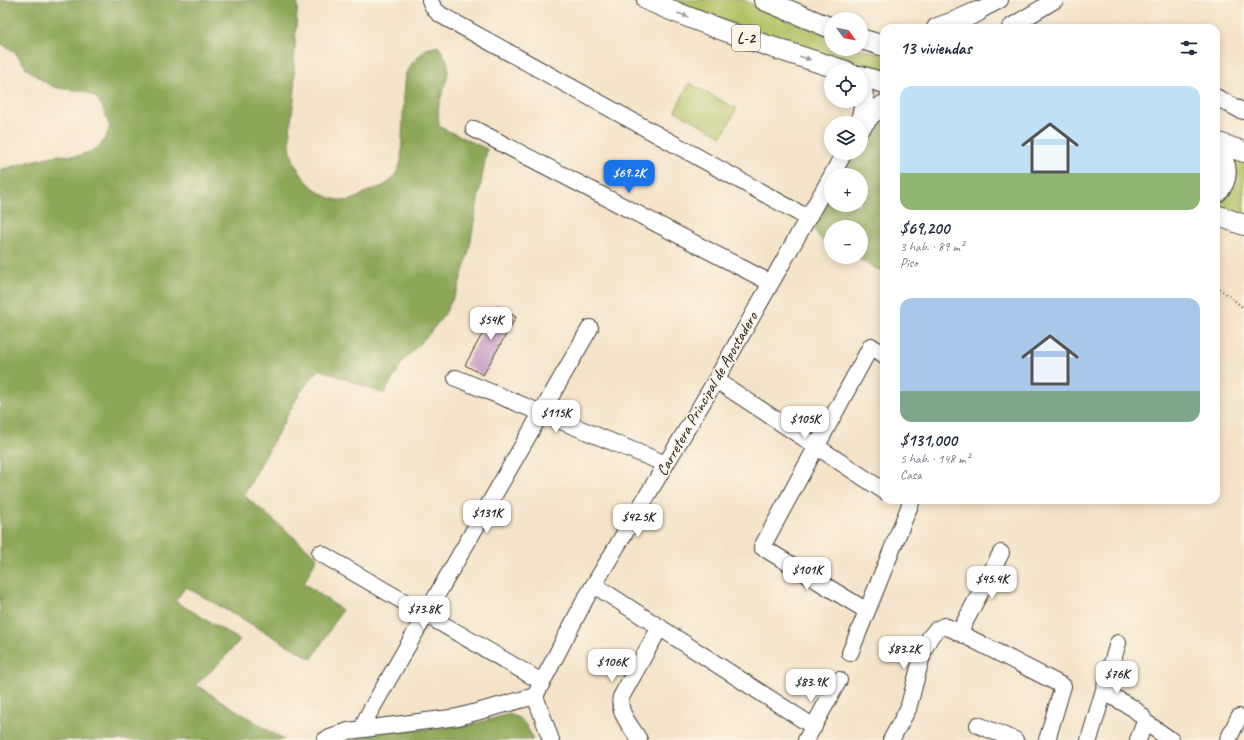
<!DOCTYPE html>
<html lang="es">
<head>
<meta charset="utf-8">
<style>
	body { margin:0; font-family:Caveat,sans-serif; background:#f6f6f7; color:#1f2937; height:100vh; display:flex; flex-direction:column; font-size:15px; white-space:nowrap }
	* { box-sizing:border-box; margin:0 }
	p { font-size:13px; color:#747a83 }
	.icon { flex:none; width:22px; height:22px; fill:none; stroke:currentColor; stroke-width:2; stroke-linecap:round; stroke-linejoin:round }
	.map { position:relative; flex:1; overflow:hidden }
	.drawer { position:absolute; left:880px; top:24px; width:340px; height:480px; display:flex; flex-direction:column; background:#fff; border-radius:12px; box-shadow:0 2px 10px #0003 }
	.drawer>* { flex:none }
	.needle { width:26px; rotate:123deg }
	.tools { position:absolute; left:824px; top:12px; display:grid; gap:8px }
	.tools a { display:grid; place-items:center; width:44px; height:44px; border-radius:50%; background:#fff; box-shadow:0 2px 10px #0003; font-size:20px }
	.price { position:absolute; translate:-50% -34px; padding:0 9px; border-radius:8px; background:#fff; color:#222; font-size:13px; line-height:26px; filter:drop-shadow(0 1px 2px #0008) }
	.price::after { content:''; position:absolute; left:50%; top:24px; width:12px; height:9px; margin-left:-6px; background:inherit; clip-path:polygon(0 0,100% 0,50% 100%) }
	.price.current { background:#1a73e8; color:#fff }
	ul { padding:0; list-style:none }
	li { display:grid; align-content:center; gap:8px; height:212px; padding:0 20px }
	li span { display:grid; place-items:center; height:124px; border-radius:12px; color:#555 }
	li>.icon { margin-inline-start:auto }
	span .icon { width:72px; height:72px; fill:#fffc; stroke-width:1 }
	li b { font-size:17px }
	h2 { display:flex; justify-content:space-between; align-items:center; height:48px; padding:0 20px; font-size:17px }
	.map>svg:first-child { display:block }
	.green { fill:#b2c163; stroke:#676e40 }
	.forest { fill:#8da759; stroke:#54623a }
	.building { fill:#c7a1c7 }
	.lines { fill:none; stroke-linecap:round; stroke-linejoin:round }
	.minor-casing { stroke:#3d3a36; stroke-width:18 }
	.major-casing { stroke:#3d3a36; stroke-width:22 }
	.path { stroke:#3d3a36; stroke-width:2; stroke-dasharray:1 3; stroke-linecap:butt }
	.minor { stroke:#fff; stroke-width:16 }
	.major { stroke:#fff; stroke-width:20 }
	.oneway { fill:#999 }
	.labels { text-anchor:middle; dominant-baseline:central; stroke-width:3.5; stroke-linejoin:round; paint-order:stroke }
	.shield { fill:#fcf5e5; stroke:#5f5d58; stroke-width:1 }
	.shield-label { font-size:15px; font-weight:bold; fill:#1c1c1c }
	.street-label { font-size:16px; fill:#1c1c1c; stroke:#fcf5e5 }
</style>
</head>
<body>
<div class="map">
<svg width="1244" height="740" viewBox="0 0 1244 740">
	<rect width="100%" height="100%" fill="#fcf5e5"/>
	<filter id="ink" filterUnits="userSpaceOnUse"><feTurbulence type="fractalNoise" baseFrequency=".025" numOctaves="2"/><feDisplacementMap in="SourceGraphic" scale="8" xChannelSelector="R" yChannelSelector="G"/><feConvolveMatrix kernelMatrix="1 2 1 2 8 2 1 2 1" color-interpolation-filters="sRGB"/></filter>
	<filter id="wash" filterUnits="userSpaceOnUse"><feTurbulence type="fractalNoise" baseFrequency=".012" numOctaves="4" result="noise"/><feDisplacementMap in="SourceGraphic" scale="16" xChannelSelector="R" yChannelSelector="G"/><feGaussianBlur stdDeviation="0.9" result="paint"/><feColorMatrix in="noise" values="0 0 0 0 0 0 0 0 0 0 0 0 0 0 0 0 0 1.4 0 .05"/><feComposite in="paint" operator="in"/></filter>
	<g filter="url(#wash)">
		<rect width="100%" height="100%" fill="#f5e3c9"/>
		<path class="green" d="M 668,0 L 743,0 L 766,11 L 831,37 L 831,49 L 861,49 L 884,55 L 884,77 L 819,55 Z
			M 689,83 L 737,109 L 722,136 L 675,111 Z
			M 1228,155 L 1244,157 L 1244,220 L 1216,210 L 1216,203 Z"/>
		<path class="forest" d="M 0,0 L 298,0 C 296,22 295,45 294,67 C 294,74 295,81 295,89 C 294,108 287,133 291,152 C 296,172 309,187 326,196 C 334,200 348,203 356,198 C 378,183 390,193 401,162 L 404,95 L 406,73 L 412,63 L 426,49 L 438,46 C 442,52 447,58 448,66 C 449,88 433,100 440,127 L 487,149 L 469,251 L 458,289 L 444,315 L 428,335 L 404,360 L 384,394 L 319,369 L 299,394 L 244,495 L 317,557 L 304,583 L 342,610 L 312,659 L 186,587 L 175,601 L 240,640 L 224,658 L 196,685 L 284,740 L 0,740 L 0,170 L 36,160 L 58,155 L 78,156 L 89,152 L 99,147 L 106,137 L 110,127 L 102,106 L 97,98 L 84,91 L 64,89 L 54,87 L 43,81 L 27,69 L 15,52 L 0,43 Z
			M 884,118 L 884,271 L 874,268 L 856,257 L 861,257 L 861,227 L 831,227 L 831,245 C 818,241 814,230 812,217 L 831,186 L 831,205 L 861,205 L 861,175 L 838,175 L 850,153 L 861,153 L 861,137 L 866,130 Z
			M 509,714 C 525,719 527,726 533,740 L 359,740 L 356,738 L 393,731 L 466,726 Z"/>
		<g id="blocks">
			<path class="building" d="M 498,306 L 516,317 L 483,375 L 465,365 Z"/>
		</g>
	</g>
	<g filter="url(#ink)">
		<use href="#blocks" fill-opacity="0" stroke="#3d3a36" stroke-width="1"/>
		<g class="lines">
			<defs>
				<path id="minor" d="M 430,0 C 432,7 435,11 441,15 L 808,218
					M 977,12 L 1000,0
					M 1010,28 L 1012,26 L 1055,0
					M 1216,97 L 1240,110 L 1244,111
					M 474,129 L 771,283
					M 832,175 L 844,153
					M 456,378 L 666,464
					M 716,380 L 884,491
					M 320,553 L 542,682
					M 594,585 L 814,727
					M 867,611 L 762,547 L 871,346 L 884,355
					M 959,633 L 1001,553
					M 850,653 L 912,500
					M 1104,692 L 1133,708 L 1142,716 L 1145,722 L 1171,740
					M 535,696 L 551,740
					M 978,725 L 1015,740
					M 362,729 L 368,715 L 590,328
					M 325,740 L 348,731 L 458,717 L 535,696 L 586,598 L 716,380 L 831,177
					M 639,740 C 632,727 617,712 621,697 L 660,627
					M 806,740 L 839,680
					M 891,740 L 908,709 L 923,652 L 930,637 L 936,630 L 944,626 L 952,629 L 1063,686 L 1047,740
					M 1089,740 L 1118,643
					M 1138,740 L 1145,722
					M 1228,740 L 1239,717"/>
				<path id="major" d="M 647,0 C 711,28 779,50 846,71
					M 764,0 L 831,28
					M 937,28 L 954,22 L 977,12
					M 861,39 L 884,46
					M 861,76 L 884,83
					M 860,123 C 864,111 866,101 861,89
					M 861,126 L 871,114 L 884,105
					M 1216,142 L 1244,152
					M 1216,149 C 1228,163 1230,180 1216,193
					M 1216,215 L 1244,225"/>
			</defs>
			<use href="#minor" class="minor-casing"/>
			<use href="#major" class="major-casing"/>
			<path class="path" d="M 1216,286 L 1244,308"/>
			<use href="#minor" class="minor"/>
			<use href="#major" class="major"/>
		</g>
		<defs><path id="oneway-solid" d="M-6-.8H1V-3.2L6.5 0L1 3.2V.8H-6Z"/></defs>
		<g class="oneway">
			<use href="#oneway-solid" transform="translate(683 15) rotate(20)"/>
			<use href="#oneway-solid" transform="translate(805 58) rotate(18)"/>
		</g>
	</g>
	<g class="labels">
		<rect class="shield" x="732" y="25" width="28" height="26" rx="3"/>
		<g class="shield-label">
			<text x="746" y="38">L-2</text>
		</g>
		<g class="street-label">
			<text transform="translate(707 394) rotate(-60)">Carretera Principal de Apostadero</text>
		</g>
	</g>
</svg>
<div class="tools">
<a><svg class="needle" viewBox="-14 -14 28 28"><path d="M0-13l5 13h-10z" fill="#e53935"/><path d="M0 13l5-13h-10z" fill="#747a83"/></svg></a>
<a><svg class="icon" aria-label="locate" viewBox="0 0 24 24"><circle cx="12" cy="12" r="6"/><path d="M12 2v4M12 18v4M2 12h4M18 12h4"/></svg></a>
<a><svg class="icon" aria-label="layers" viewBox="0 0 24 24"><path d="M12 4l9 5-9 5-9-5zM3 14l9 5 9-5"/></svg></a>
<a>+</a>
<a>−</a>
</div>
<b class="price current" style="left:629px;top:194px">$69.2K</b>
<b class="price" style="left:491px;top:341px">$54K</b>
<b class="price" style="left:556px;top:434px">$115K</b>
<b class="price" style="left:805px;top:440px">$105K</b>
<b class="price" style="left:487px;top:534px">$131K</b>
<b class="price" style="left:638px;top:538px">$42.5K</b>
<b class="price" style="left:807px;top:591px">$101K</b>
<b class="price" style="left:992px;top:600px">$45.4K</b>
<b class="price" style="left:424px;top:630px">$73.8K</b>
<b class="price" style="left:904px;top:670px">$83.2K</b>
<b class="price" style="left:612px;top:683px">$106K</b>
<b class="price" style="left:1117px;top:695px">$76K</b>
<b class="price" style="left:811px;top:703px">$83.9K</b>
<section class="drawer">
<h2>13 viviendas<svg class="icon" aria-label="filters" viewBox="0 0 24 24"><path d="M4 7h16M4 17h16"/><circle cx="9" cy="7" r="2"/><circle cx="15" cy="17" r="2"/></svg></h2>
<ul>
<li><span style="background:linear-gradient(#bfe0f5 70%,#8fb573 0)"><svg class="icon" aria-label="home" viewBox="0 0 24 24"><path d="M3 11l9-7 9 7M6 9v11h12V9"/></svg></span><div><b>$69,200</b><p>3 hab. · 89 m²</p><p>Piso</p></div></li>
<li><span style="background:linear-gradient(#a9c7e8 75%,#7fa58c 0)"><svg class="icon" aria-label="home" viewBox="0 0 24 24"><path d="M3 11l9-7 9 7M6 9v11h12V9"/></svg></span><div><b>$131,000</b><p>5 hab. · 148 m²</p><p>Casa</p></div></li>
</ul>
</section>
</div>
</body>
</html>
